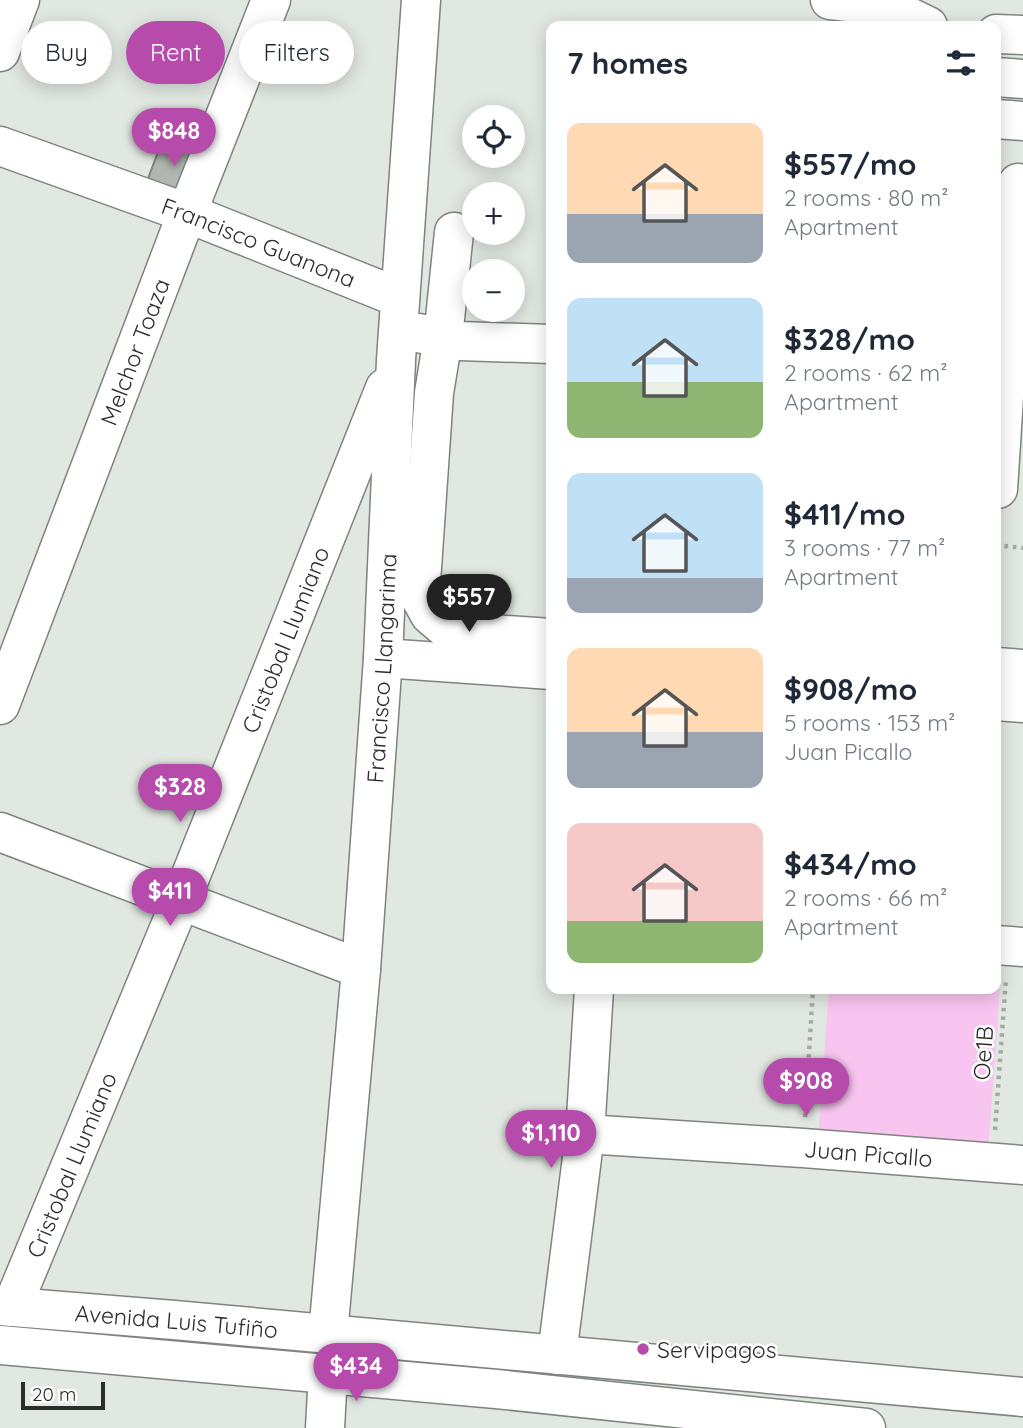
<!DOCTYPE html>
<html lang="en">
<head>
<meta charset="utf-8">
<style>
	body { margin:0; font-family:Quicksand,sans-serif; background:#f6f6f7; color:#1f2937; height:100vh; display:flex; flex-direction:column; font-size:26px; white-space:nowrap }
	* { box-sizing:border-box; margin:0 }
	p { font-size:23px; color:#747a83 }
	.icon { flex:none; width:38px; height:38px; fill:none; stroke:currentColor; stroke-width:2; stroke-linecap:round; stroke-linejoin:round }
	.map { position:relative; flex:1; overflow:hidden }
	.details { position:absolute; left:546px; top:21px; width:455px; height:973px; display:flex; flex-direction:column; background:#fff; border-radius:14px; box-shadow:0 4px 18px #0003 }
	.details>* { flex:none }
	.hud { position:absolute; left:21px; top:21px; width:420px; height:63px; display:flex; gap:14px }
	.fabs { position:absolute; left:462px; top:105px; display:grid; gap:14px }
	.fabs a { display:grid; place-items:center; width:63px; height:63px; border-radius:50%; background:#fff; box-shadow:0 4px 18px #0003; font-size:35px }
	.scale { position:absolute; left:21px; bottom:18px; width:84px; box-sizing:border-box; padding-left:7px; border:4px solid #2a2d2a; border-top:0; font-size:19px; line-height:24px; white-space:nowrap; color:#2a2d2a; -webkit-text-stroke:5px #fff; paint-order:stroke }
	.price { position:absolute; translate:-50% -60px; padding:0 16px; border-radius:24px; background:#b64bab; color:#fff; font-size:23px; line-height:46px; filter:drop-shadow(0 2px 4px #0008) }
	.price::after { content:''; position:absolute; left:50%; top:42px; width:21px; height:16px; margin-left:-10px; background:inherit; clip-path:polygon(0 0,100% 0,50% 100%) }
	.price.selected { background:#222; color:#fff }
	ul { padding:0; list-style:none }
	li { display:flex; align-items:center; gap:21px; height:175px; padding:0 21px }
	li span { display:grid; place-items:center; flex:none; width:196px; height:140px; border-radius:14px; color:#555 }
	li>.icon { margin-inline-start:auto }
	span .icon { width:84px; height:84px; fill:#fffc; stroke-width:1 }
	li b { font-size:30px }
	h2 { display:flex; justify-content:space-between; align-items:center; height:84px; padding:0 21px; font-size:30px }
	.pill { padding:0 24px; border-radius:32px; background:#fff; box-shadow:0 4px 18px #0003; font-size:24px; line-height:63px }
	.pill.selected { background:#b64bab; color:#fff }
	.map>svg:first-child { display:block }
	.green { fill:#f8c5f0 }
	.building { fill:#b0b6b0; stroke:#7d837d; stroke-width:2 }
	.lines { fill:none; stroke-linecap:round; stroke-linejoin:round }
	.minor-casing { stroke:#7e847e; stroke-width:41 }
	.major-casing { stroke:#7e847e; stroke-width:41 }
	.path { stroke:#a5aaa5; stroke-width:4.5; stroke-dasharray:3.5 5; stroke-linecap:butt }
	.minor { stroke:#fff; stroke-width:38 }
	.major { stroke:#fff; stroke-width:38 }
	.poi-dot { fill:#b64bab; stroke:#fff; stroke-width:2.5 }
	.labels { text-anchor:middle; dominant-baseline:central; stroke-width:5; stroke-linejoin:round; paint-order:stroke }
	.street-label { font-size:23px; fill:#2a2d2a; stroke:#fff }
	.poi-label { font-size:23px; fill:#2a2d2a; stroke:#fff; text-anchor:start }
</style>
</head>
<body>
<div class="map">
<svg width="1023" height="1428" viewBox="0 0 1023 1428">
	<rect width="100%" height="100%" fill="#e1e7e1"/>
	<path class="green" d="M 829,989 L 1000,989 L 987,1165 L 817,1153 Z"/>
	<path class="building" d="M 164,136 L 202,149 L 182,201 L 146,184 Z"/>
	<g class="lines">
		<defs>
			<g id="minor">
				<path d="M 830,0 L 858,3 L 901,13 L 928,26"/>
				<path d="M 996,34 L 1023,35"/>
				<path d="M 0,52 L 20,0"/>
				<path d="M 996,77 L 1023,79"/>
				<path d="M 996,119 L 1023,121"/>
				<path id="s1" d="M 0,146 L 187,213 L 400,298"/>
				<path d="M 454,232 L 443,338 L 434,393 L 420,597 L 430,615 L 449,631 L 551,638"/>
				<path d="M 418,333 L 460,341 L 551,344"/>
				<path d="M 996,489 L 998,489 L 1018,183"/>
				<path d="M 383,658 L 551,670"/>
				<path d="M 996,667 L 1023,669"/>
				<path d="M 996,701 L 1023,703"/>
				<path id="s2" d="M 0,705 L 187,213 L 271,0"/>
				<path d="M 0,832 L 361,969"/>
				<path d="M 996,945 L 1023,947"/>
				<path id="s3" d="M 585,1134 L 803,1148 L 1023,1165"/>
				<path id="s4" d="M 12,1307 L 181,900 L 385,388"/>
				<path id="s5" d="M 328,1334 L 361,969 L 383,658 L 396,360 L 421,0"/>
				<path d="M 557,1355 L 585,1134 L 594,989"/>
				<path d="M 325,1428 L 328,1374"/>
			</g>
			<g id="major">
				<path id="s6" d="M 0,1306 L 174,1320 L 1023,1397"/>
				<path d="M 0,1345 L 496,1389 L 866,1428"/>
			</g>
		</defs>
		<use href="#minor" class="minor-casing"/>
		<use href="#major" class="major-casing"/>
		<path class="path" d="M 996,545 L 1023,548
			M 805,1117 L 813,989
			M 995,1130 L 1006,978"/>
		<use href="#minor" class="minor"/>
		<use href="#major" class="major"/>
	</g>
	<circle class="poi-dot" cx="643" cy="1349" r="7"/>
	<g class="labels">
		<g class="street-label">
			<text stroke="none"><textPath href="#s1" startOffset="276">Francisco Guanona</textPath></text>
			<text stroke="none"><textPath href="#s2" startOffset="378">Melchor Toaza</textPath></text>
			<text stroke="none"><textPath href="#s4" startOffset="721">Cristobal Llumiano</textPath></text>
			<text stroke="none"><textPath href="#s5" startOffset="668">Francisco Llangarima</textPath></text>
			<text transform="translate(983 1053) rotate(-86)">Oe1B</text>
			<text stroke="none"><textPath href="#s3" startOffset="284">Juan Picallo</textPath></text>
			<text stroke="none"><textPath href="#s4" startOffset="154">Cristobal Llumiano</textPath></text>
			<text stroke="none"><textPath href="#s6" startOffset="177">Avenida Luis Tufiño</textPath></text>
		</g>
		<g class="poi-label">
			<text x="657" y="1349">Servipagos</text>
		</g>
	</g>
</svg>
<div class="fabs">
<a><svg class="icon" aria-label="locate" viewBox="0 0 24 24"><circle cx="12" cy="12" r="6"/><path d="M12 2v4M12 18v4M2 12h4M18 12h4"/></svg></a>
<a>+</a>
<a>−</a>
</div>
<div class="scale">20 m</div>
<b class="price" style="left:174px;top:168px">$848</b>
<b class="price selected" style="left:469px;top:634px">$557</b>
<b class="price" style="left:180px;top:824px">$328</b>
<b class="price" style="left:170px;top:928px">$411</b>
<b class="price" style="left:806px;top:1118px">$908</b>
<b class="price" style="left:551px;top:1170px">$1,110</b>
<b class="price" style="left:356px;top:1403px">$434</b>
<div class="hud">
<a class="pill">Buy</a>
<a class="pill selected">Rent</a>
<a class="pill">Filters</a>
</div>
<section class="details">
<h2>7 homes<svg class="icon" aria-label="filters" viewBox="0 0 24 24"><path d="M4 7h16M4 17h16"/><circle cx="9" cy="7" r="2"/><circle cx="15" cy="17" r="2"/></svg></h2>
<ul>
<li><span style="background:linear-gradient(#ffd9b3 65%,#9aa5b1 0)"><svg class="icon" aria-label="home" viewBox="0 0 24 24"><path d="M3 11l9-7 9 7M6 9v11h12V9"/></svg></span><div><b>$557/mo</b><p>2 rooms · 80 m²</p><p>Apartment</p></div></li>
<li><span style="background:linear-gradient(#bfe0f5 60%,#8fb573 0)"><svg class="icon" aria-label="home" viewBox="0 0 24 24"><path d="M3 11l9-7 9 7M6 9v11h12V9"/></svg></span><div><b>$328/mo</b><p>2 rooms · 62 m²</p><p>Apartment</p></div></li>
<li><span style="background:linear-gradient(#bfe0f5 75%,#9aa5b1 0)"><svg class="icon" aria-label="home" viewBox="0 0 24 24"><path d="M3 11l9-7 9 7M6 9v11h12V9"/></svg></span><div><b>$411/mo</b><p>3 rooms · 77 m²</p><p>Apartment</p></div></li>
<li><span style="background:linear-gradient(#ffd9b3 60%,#9aa5b1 0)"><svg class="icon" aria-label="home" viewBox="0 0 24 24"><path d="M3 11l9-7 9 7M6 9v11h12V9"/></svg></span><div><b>$908/mo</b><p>5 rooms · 153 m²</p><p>Juan Picallo</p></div></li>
<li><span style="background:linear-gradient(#f6c9c9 70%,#8fb573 0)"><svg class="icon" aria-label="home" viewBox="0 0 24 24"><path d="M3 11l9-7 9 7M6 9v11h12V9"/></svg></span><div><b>$434/mo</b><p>2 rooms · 66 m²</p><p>Apartment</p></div></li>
</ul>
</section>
</div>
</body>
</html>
